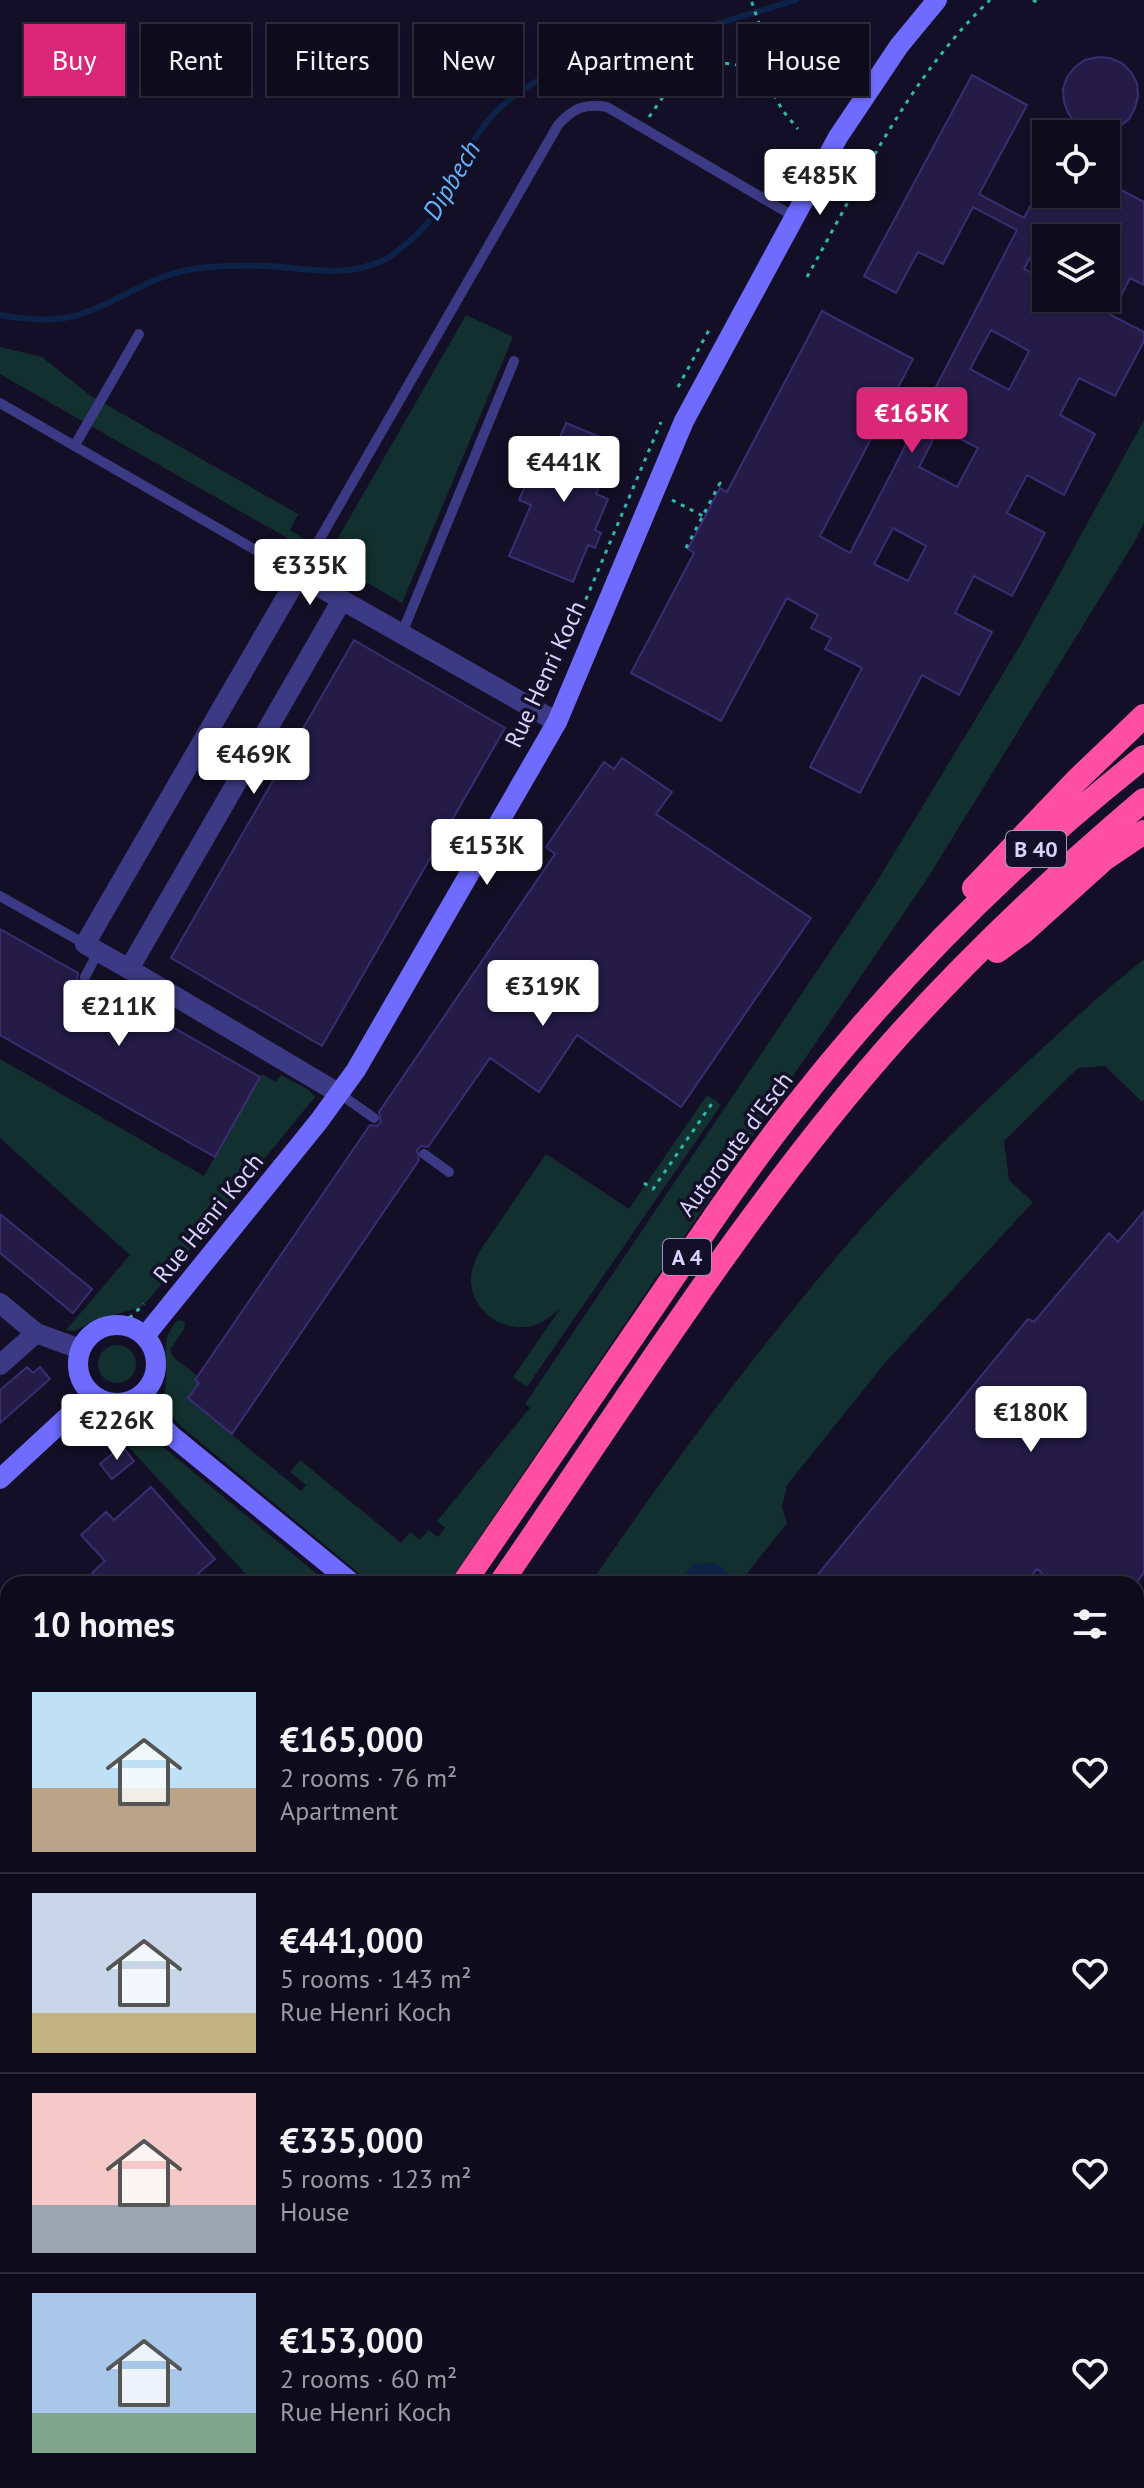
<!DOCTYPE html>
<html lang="en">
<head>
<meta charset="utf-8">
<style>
	body { margin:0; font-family:"PT Sans",sans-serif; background:#1c1929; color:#f1f3f6; height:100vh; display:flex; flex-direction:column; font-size:30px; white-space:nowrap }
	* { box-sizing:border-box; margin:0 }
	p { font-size:26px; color:#9b9ba3 }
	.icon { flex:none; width:44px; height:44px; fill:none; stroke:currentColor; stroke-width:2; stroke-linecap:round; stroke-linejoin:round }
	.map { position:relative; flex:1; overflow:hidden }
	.side { position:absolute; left:0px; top:1576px; width:1144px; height:912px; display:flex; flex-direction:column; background:#0e0b1c; border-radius:24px 24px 0 0; box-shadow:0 2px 6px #0004,0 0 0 2px #2e2b3b }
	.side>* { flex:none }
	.hud { position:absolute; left:24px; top:24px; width:1096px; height:72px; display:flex; gap:16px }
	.tools { position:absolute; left:1032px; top:120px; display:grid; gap:16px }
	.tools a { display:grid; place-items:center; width:88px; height:88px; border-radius:0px; background:#0e0b1c; box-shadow:0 2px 6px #0004,0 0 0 2px #2e2b3b; font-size:40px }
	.price { position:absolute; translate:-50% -68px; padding:0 18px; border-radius:8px; background:#fff; color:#222; font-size:26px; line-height:52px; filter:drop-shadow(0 2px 4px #0008) }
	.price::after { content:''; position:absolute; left:50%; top:48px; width:24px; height:18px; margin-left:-12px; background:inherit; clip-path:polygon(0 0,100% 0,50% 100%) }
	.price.selected { background:#db2777; color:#fff }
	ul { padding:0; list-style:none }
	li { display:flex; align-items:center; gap:24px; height:200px; padding:0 32px }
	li+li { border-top:2px solid #2e2b3b }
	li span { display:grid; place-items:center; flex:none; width:224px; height:160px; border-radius:0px; color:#555 }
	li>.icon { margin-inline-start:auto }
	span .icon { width:96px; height:96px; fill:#fffc; stroke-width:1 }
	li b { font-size:34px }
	h2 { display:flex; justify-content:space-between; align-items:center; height:96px; padding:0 32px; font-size:34px }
	.chip { padding:0 28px; border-radius:0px; background:#0e0b1c; box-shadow:0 2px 6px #0004,0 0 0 2px #2e2b3b; font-size:28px; line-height:72px }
	.chip.selected { background:#db2777; color:#fff }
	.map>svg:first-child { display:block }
	.green { fill:#12302f }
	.water { fill:#0c2248 }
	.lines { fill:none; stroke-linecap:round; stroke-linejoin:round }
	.stream { stroke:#0c2248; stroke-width:6 }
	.building { fill:#241b47; stroke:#3b2d73; stroke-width:2; fill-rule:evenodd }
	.path { stroke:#2fb8b0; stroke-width:3; stroke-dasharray:4 6; stroke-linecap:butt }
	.lane { stroke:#3d3a85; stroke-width:10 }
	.street { stroke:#3d3a85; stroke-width:20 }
	.secondary { stroke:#6f6bff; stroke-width:20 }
	.primary { stroke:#c25bff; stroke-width:20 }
	.highway { stroke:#ff4fa3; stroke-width:24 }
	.labels { text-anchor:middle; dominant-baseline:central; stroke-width:7; stroke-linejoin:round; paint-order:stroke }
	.shield { fill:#130f26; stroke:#9e99be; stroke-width:2 }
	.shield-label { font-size:22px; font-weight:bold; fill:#d9d4ff }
	.street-label { font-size:24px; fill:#d9d4ff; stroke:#130f26 }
	.water-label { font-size:26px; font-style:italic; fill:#62b6ff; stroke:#130f26 }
</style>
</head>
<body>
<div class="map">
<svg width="1144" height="2488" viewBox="0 0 1144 2488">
	<rect width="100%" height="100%" fill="#130f26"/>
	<path class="green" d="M 466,315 L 513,337 L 402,603 L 326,559 Z
		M 0,347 L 42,357 L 91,396 L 298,514 L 290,530 L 307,541 L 303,547 L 0,374 Z
		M 1144,420 L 1144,523 L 1135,541 L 929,876 L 448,1584 L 372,1584 L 177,1423 C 158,1398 168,1388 166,1361 C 165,1343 165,1334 178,1320 L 185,1322 L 184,1329 L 170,1350 L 174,1358 L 198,1376 L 199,1383 L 188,1399 L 301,1491 L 306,1485 L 290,1472 L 300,1460 L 401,1543 L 410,1532 L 420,1540 L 429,1530 L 438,1537 L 445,1528 L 437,1521 L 530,1408 L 525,1404 L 873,888 L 1021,644 Z
		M 1144,959 L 1144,1100 L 1142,1102 L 1105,1066 L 1078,1068 L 1004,1141 L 1009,1180 L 1033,1202 L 885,1363 L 787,1485 L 782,1507 L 787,1523 L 745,1576 L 755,1584 L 590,1584 C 667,1470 750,1359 839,1254 C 899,1184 967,1118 1035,1055 C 1071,1022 1106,989 1144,959 Z
		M 0,1059 L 204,1176 L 262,1074 L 276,1082 L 281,1075 L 309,1090 L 315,1097 L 150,1298 L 141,1307 L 94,1321 L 74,1331 L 66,1330 L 130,1255 L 0,1138 Z
		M 707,1095 L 721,1105 L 527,1387 L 513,1377 L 560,1309 C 554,1313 547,1320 540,1323 C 510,1337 473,1315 471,1282 C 470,1271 475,1262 479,1252 L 546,1154 L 629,1209 Z
		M98 1364a19 19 0 1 1 38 0a19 19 0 1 1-38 0Z
		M 116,1414 L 133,1422 L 329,1584 L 255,1584 L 101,1417 Z
		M 8,2116 L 8,2213 L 0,2224 L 0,2123 Z
		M 8,2344 L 8,2433 L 0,2445 L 0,2356 Z
		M 1144,2354 L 1144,2488 L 811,2488 L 813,2480 L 1136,2480 L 1136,2355 Z
		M 8,2470 L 8,2480 L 752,2480 L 738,2488 L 0,2488 L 0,2482 Z"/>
	<path class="water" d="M 716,1563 L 741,1584 L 677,1584 L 693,1564 Z"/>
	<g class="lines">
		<path class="stream" d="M 0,315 C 26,320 53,322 78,315 C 114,304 143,281 179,272 C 207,265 241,265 270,266 C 309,269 346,278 384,260 C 394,255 404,245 413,238 C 443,213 454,172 474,140 C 492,110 519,89 551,74 L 796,0"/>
	</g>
	<path class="building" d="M 1098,57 L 1110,58 L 1122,63 L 1131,72 L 1137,83 L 1138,96 L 1135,108 L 1129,119 L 1119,127 L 1095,134 L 1070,134 L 1076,123 L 1068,113 L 1064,102 L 1063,89 L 1067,77 L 1075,67 L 1085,60 Z
		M 972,75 L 1027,105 L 979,194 L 1024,218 L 1037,194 L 1106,194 L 1106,182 L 1144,202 L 1144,285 L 1130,278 L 1111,315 L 1144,332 L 1144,341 L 1115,396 L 1079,378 L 1060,415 L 1095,434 L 1064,495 L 1027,475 L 1007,513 L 1045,533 L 1012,596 L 974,576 L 955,613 L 992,632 L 959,695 L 922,675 L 860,793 L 810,767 L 862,668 L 825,649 L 831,638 L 811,628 L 818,615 L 787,598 L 721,721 L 631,673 L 694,553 L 688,549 L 720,488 L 727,492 L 822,311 L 913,359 L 820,536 L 850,553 L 1017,230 L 973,207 L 943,264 L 918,252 L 896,293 L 864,276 ZM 1044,230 L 1059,238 L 1106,238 L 1106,298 L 1046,298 L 1046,281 L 1024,269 ZM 991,330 L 1029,351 L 1009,390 L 970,369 ZM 939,428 L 978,448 L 957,487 L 919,467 ZM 893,528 L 926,546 L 908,581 L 874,564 Z
		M 566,423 L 617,444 L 596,494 L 608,499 L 595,530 L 601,533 L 595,548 L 588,545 L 573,582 L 509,556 L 531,505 L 519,500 L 538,455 L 550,460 Z
		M 354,640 L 505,728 L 322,1046 L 171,958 Z
		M 622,758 L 672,792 L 656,814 L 811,918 L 681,1107 L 577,1035 L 539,1092 L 490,1058 L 428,1147 L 421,1146 L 417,1150 L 419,1160 L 232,1434 L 188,1398 L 199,1383 L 195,1380 L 370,1125 L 377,1126 L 381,1122 L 379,1112 L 555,854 L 546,847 L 604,762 L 614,769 Z
		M 0,929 L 78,973 L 77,978 L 81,984 L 86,985 L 92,981 L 260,1077 L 215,1157 L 0,1035 Z
		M 1144,1211 L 1144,1573 L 1135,1584 L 1055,1584 L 1037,1569 L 1024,1584 L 810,1584 L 1028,1319 L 1034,1322 L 1109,1233 L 1118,1242 Z
		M 0,1214 L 92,1289 L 73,1313 L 0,1253 Z
		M 27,1367 L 33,1373 L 40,1367 L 50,1379 L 0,1423 L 0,1390 Z
		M 122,1446 L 134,1461 L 112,1479 L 100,1464 Z
		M 151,1487 L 215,1559 L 186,1584 L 102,1584 L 92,1573 L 105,1561 L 81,1535 L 106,1512 L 114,1520 Z"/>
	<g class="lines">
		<path class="path" d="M 1033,0 L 1038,3
			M 773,64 L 845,34
			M 759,69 L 783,111 L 798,129
			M 649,117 C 676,79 685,55 737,65 C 751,68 759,69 773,64 L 751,0
			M 807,277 C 860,182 910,76 990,0
			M 678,387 L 709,330
			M 672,500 L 703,516
			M 686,548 L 720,483 L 717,482
			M 578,618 L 661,422
			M 644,1183 L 653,1189 L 715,1099
			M 122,1325 L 144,1304
			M 1136,2359 L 1144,2358"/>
		<path class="lane" d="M 0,403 L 299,575 L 558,125 C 573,108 585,103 607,107 L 795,217
			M 75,445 L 139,334
			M 402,633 L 514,361
			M 0,896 L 85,944
			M 85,977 L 98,952
			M 340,1094 L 374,1118
			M 424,1154 L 449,1172"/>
		<path class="street" d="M 129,969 L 85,944 L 299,575 L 342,600
			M 340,1094 L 129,969 L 342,600 L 557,722
			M 0,1303 L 36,1333 L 80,1349
			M 0,1365 L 36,1333
			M 1136,1830 L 1144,1822
			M 0,1949 L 8,1942"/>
		<path class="secondary" d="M78 1364a39 39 0 1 1 78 0a39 39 0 1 1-78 0Z
			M 145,1336 L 319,1121 L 356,1070 L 557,722 L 684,421 L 838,137 L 899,46 L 937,0
			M 139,1396 L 153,1417 L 172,1436 L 353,1584
			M 0,1479 L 92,1394
			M 1136,2162 L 1144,2167
			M 1136,2186 L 1144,2190"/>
		<path class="primary" d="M 759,2488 L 771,2480"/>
		<path class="highway" d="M 974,888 L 1077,780 L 1144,716
			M 997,951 L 1023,932 L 1104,859 L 1144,832
			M 463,1584 C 527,1491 591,1398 655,1304 C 700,1238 745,1170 795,1107 C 896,978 1015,859 1144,757
			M 500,1584 C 628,1399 749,1203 899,1035 C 975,951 1058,873 1144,800
			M 0,2262 L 8,2251
			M 0,2314 L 8,2302"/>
	</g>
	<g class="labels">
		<g class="shield">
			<rect x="1006" y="831" width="60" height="36" rx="6"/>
			<rect x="663" y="1239" width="48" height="36" rx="6"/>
		</g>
		<g class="shield-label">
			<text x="1036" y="849">B 40</text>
			<text x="687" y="1257">A 4</text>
		</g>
		<g class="street-label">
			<text transform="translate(545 674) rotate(-65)">Rue Henri Koch</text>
			<text transform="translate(735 1144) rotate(-53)">Autoroute d'Esch</text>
			<text transform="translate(208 1218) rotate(-51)">Rue Henri Koch</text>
		</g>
		<g class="water-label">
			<text transform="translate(451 180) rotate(-59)">Dipbech</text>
		</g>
	</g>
</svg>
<div class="tools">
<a><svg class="icon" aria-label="locate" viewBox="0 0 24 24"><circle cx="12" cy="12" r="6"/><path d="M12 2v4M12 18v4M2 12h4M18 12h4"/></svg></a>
<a><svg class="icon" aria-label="layers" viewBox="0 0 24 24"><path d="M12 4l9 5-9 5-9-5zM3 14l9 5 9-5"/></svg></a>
</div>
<b class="price" style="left:820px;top:217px">€485K</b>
<b class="price selected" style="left:912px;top:455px">€165K</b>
<b class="price" style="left:564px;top:504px">€441K</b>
<b class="price" style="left:310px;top:607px">€335K</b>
<b class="price" style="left:254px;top:796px">€469K</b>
<b class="price" style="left:487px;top:887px">€153K</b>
<b class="price" style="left:543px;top:1028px">€319K</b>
<b class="price" style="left:119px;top:1048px">€211K</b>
<b class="price" style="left:1031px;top:1454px">€180K</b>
<b class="price" style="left:117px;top:1462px">€226K</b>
<div class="hud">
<a class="chip selected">Buy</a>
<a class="chip">Rent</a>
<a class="chip">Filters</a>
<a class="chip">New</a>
<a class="chip">Apartment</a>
<a class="chip">House</a>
</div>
<section class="side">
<h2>10 homes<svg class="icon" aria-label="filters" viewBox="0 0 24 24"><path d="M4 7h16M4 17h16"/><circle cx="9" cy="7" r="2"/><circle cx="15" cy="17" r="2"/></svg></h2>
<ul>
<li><span style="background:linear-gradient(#bfe0f5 60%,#b9a48a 0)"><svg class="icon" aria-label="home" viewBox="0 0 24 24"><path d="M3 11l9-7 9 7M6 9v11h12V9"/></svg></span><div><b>€165,000</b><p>2 rooms · 76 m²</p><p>Apartment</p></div><svg class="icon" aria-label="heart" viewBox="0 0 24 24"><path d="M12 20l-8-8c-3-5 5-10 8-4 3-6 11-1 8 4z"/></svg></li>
<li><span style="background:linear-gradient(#c9d6e8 75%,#c2b280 0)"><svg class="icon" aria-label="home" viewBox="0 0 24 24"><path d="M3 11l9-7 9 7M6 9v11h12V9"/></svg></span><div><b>€441,000</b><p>5 rooms · 143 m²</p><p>Rue Henri Koch</p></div><svg class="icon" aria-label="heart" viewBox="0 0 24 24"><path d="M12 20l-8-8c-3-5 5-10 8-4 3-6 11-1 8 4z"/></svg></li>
<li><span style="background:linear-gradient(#f6c9c9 70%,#9aa5b1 0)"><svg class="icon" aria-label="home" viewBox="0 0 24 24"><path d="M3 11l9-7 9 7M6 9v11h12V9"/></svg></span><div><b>€335,000</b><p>5 rooms · 123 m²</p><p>House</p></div><svg class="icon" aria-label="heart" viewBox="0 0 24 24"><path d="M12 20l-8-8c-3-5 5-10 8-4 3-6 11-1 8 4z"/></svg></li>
<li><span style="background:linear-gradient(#a9c7e8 75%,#7fa58c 0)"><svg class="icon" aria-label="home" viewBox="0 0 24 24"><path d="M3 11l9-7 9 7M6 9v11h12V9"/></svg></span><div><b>€153,000</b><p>2 rooms · 60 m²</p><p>Rue Henri Koch</p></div><svg class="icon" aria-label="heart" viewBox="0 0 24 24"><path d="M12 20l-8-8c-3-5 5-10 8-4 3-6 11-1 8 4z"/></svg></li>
</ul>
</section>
</div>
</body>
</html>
